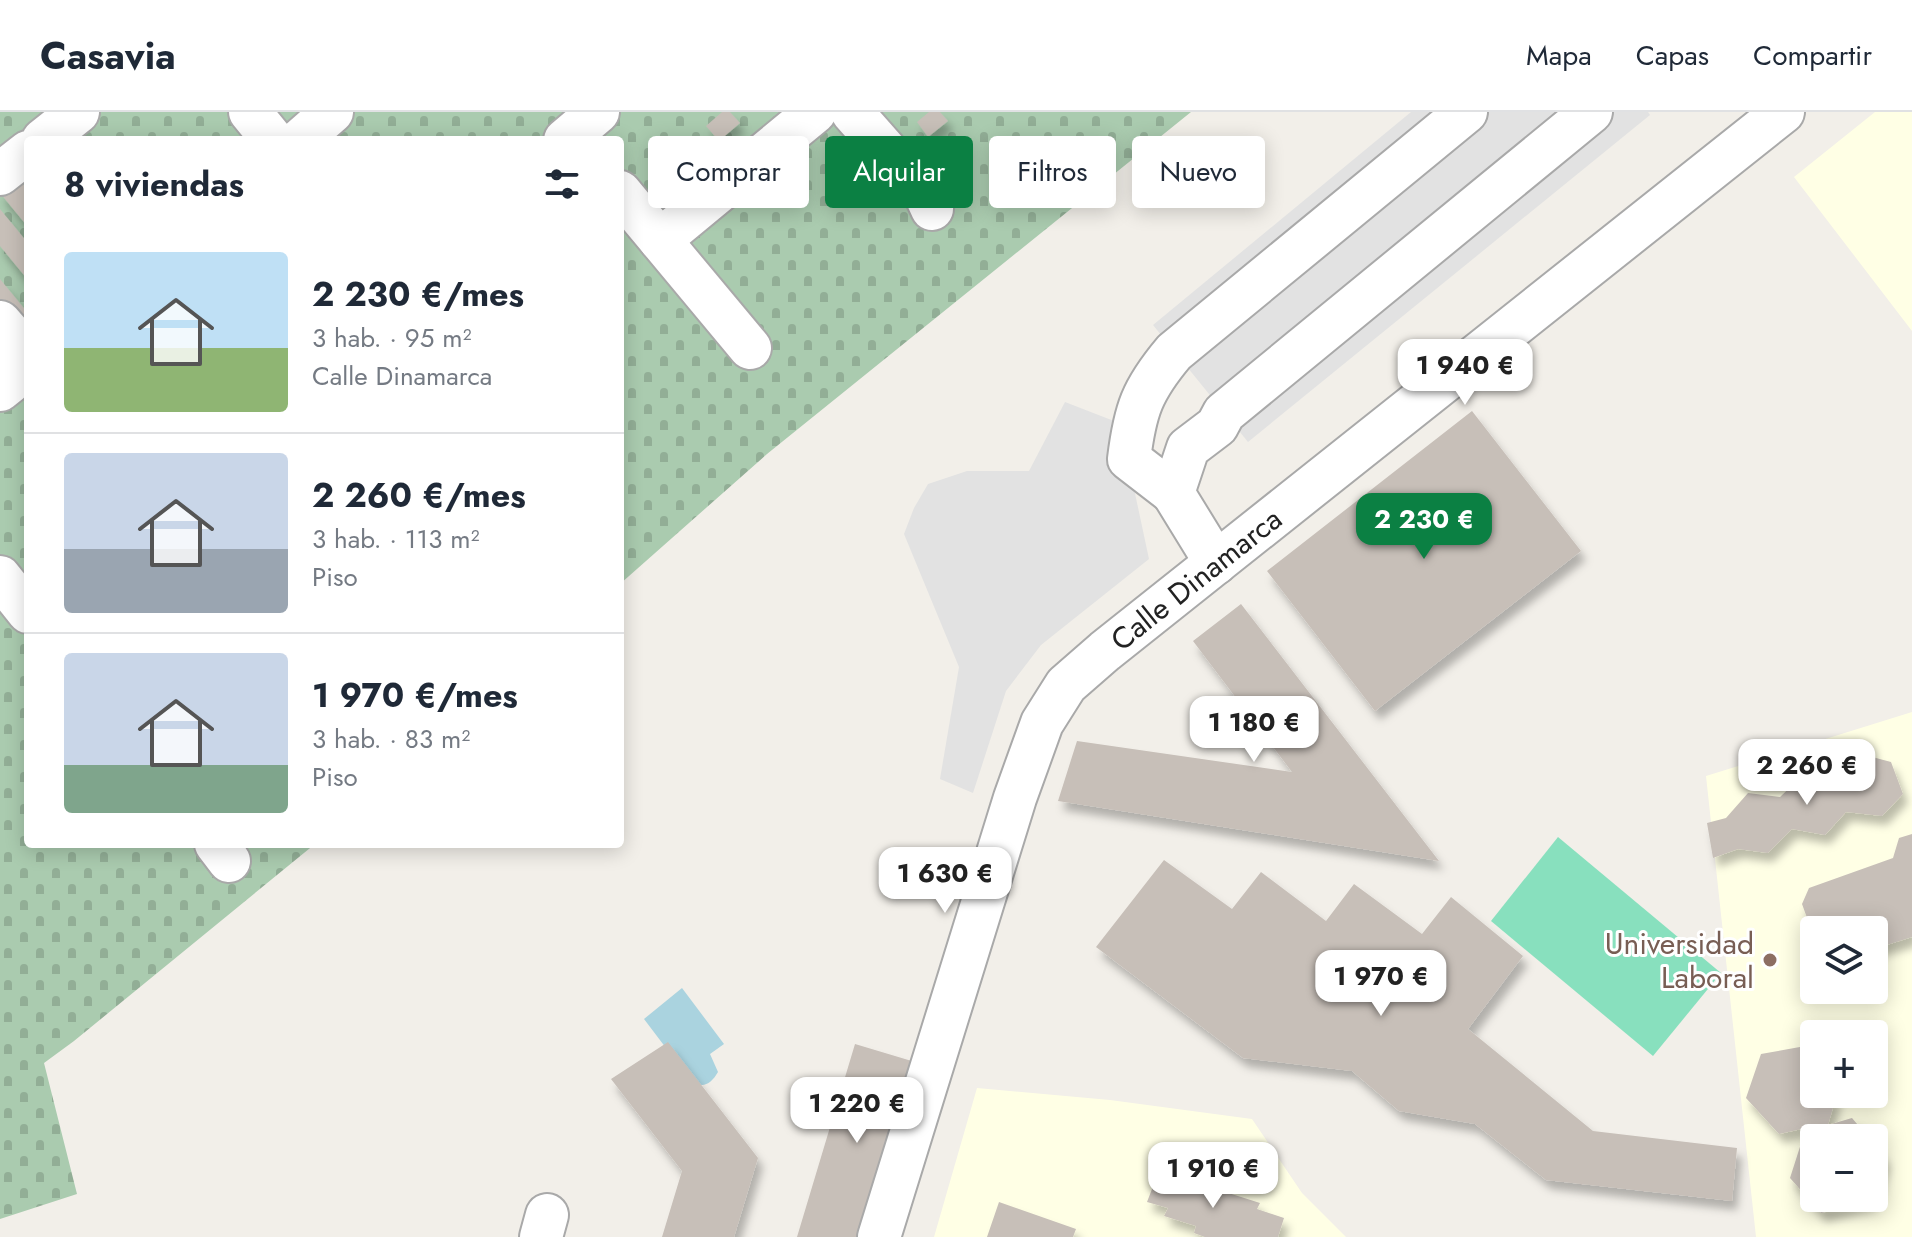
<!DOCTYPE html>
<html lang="es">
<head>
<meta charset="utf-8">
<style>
	body { margin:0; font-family:Jost,sans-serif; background:#f2f2f3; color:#1f2937; height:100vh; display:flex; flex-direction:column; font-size:30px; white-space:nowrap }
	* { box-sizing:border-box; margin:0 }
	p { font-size:26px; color:#747a83 }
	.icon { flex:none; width:44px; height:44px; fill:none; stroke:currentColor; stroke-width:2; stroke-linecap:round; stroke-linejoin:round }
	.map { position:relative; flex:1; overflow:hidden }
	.drawer { position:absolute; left:24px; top:24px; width:600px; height:712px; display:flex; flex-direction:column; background:#fff; border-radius:8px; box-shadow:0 4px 20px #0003 }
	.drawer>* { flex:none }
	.hud { position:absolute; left:648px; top:24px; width:760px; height:72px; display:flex; gap:16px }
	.buttons { position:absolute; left:1800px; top:804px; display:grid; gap:16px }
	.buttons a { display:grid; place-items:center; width:88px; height:88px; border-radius:8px; background:#fff; box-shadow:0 4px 20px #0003; font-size:40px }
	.price { position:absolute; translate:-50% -68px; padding:0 18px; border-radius:16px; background:#fff; color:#222; font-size:26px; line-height:52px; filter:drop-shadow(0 2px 4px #0008) }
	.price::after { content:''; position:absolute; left:50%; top:48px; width:24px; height:18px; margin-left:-12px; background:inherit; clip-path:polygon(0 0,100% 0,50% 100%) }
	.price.selected { background:#0b8043; color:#fff }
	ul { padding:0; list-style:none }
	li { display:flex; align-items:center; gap:24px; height:200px; padding:0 40px }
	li+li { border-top:2px solid #e0e1e3 }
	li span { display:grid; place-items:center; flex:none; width:224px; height:160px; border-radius:8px; color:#555 }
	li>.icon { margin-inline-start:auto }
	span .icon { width:96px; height:96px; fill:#fffc; stroke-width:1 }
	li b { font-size:34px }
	h2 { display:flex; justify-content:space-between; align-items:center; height:96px; padding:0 40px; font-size:34px }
	.pill { padding:0 28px; border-radius:8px; background:#fff; box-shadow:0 4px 20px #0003; font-size:28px; line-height:72px }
	.pill.selected { background:#0b8043; color:#fff }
	header { display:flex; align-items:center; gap:48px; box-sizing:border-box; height:112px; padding:0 40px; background:#fff; border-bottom:2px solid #e0e1e3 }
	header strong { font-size:38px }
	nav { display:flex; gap:44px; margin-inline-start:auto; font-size:28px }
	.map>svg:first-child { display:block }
	.education { fill:#ffffe5; fill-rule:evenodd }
	.cemetery { fill:url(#cemetery-stones) }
	.pitch { fill:#88e0be }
	.parking { fill:#e2e2e2 }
	.water { fill:#aad3df }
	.building { fill:#c7bfb8; filter:url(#shadow) }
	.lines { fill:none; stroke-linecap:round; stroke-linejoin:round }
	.minor-casing { stroke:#a9a9a9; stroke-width:46 }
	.minor { stroke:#fff; stroke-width:42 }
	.education-dot { fill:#8d6e63; stroke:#fff; stroke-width:3 }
	.labels { text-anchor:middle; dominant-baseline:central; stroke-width:6; stroke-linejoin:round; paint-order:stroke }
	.street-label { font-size:30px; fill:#222; stroke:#fff }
	.education-label { font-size:30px; fill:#785e54; stroke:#fff; text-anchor:end }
</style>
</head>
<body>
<header>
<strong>Casavia</strong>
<nav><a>Mapa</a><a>Capas</a><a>Compartir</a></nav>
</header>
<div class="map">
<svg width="1912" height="1125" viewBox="0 0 1912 1125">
	<defs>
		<pattern id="cemetery-stones" width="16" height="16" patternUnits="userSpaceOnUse" patternTransform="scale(2)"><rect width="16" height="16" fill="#aacbaf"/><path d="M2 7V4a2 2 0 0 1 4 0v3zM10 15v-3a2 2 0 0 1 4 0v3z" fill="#92ae96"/></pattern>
		<filter id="shadow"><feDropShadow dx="5" dy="9" stdDeviation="4" flood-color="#0004"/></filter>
	</defs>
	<rect width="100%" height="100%" fill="#f2efe9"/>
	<path class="education" d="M 1875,0 L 1912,0 L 1912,219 L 1794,65 Z
		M 1912,600 L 1912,1125 L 1756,1125 L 1706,664 ZM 1814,818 L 1874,818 L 1874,878 L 1814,878 ZM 1814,922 L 1874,922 L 1874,982 L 1814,982 ZM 1814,1026 L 1874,1026 L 1874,1086 L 1814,1086 Z
		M 977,976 L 1110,988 L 1252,1007 L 1302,1081 L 1346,1125 L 934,1125 Z"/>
	<path class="cemetery" d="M 0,0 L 1191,0 L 767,342 L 620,472 L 620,28 L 28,28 L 28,732 L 315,732 L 74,929 L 44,951 L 77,1082 L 0,1107 Z"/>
	<path class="pitch" d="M 1558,725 L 1721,861 L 1653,944 L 1491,809 Z"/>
	<path class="parking" d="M 1411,0 L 1648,0 L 1650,3 L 1248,330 L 1153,213 Z
		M 1065,290 L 1132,316 L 1133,372 L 1149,447 L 1041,533 L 1006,579 L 973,681 L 940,667 L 959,555 L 904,422 L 914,396 L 928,372 L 967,359 L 1029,359 Z"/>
	<path class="water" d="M 682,876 L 724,932 L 710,942 L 718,960 C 711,972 703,977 691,969 L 644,907 Z"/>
	<path class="building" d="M 722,0 L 730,0 L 740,11 L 719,29 L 706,14 Z
		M 929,0 L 940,0 L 948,9 L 928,25 L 917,10 Z
		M 683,53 L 693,65 L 666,88 L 655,76 Z
		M 16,64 L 28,78 L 28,115 L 0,81 Z
		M 0,97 L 28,131 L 28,168 L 0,134 Z
		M 0,167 L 28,201 L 28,223 L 0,189 Z
		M 1472,299 L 1581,439 L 1375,599 L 1267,459 Z
		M 1241,492 L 1439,749 L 1058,689 L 1077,629 L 1292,660 L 1193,529 Z
		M 1861,642 L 1891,650 L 1903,682 L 1882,704 L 1846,700 L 1825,723 L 1792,717 L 1768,741 L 1738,737 L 1713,746 L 1707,711 L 1726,706 L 1748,681 L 1780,685 L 1804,662 L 1836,667 Z
		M 1912,722 L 1912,825 L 1874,837 L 1874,818 L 1814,818 L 1814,825 L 1802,792 L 1809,776 L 1893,746 L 1899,726 Z
		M 1164,748 L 1232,797 L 1261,760 L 1326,809 L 1354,772 L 1422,822 L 1451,785 L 1523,844 L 1468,917 L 1593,1019 L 1737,1036 L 1732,1089 L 1546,1068 L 1475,1012 L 1399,999 L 1352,959 L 1243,946 L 1096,835 Z
		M 668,930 L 758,1046 L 734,1125 L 662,1125 L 682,1059 L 611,967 Z
		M 855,932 L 915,950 L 862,1125 L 797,1125 Z
		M 1811,933 L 1814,936 L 1814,982 L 1837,982 L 1828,1013 L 1852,1006 L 1869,1026 L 1814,1026 L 1814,1086 L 1873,1086 L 1872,1089 L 1821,1101 L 1790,1066 L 1806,1016 L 1779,1022 L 1746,986 L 1761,942 Z
		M 1874,1032 L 1885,1046 L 1875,1081 L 1874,1081 Z
		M 1159,1059 L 1260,1091 L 1257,1097 L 1284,1106 L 1278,1125 L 1205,1125 L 1194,1121 L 1196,1114 L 1164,1104 L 1168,1096 L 1147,1090 Z
		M 999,1090 L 1076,1117 L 1073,1125 L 987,1125 Z"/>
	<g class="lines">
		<defs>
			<g id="minor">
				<path d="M 250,0 L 273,28"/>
				<path d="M 852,0 L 926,84 L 932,97"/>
				<path d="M 43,28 L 78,0"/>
				<path d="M 300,28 L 332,0"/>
				<path d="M 565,28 L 598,0"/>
				<path d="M 0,62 L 28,40"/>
				<path d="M 620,80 L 750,236"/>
				<path d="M 660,128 L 815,0"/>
				<path d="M 0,210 L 21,234 C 9,248 6,252 10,270 L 0,278"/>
				<path d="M 1173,381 L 1129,347 C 1135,298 1142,278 1174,240 L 1466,0"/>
				<path d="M 1216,451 L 1173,381 L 1188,336 L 1217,314 L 1224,301 L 1591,0"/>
				<path d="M 0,465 L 28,500"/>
				<path d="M 216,732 L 229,749"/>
				<path d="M 541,1125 L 547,1103"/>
				<path id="s1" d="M 879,1125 L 1015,686 L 1042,611 L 1066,573 L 1105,539 L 1783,0"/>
			</g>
		</defs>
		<use href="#minor" class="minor-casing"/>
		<use href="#minor" class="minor"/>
	</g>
	<circle class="education-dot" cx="1770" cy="848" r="8"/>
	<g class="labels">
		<g class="street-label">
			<text stroke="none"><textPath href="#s1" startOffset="752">Calle Dinamarca</textPath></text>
		</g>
		<g class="education-label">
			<text x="1754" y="831">Universidad<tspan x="1754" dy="34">Laboral</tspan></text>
		</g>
	</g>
</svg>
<div class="buttons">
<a><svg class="icon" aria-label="layers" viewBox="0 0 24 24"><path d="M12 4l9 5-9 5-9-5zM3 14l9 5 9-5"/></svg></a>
<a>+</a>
<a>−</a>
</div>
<b class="price" style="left:1465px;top:295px">1 940 €</b>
<b class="price selected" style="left:1424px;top:449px">2 230 €</b>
<b class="price" style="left:1254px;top:652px">1 180 €</b>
<b class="price" style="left:1807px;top:695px">2 260 €</b>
<b class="price" style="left:945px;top:803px">1 630 €</b>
<b class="price" style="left:1381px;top:906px">1 970 €</b>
<b class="price" style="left:857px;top:1033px">1 220 €</b>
<b class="price" style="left:1213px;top:1098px">1 910 €</b>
<div class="hud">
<a class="pill">Comprar</a>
<a class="pill selected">Alquilar</a>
<a class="pill">Filtros</a>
<a class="pill">Nuevo</a>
</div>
<section class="drawer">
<h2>8 viviendas<svg class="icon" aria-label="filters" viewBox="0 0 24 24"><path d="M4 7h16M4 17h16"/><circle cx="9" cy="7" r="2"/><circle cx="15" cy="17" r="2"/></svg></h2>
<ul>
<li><span style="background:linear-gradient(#bfe0f5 60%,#8fb573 0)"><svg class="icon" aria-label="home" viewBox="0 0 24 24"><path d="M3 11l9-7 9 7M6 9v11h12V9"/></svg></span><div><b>2 230 €/mes</b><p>3 hab. · 95 m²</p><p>Calle Dinamarca</p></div></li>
<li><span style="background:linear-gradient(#c9d6e8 60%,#9aa5b1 0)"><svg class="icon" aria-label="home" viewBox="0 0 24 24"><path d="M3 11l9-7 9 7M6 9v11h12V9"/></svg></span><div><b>2 260 €/mes</b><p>3 hab. · 113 m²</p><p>Piso</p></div></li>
<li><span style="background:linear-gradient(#c9d6e8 70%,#7fa58c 0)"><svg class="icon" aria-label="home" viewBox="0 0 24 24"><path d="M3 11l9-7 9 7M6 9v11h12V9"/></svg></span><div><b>1 970 €/mes</b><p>3 hab. · 83 m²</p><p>Piso</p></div></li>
</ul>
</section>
</div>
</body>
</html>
